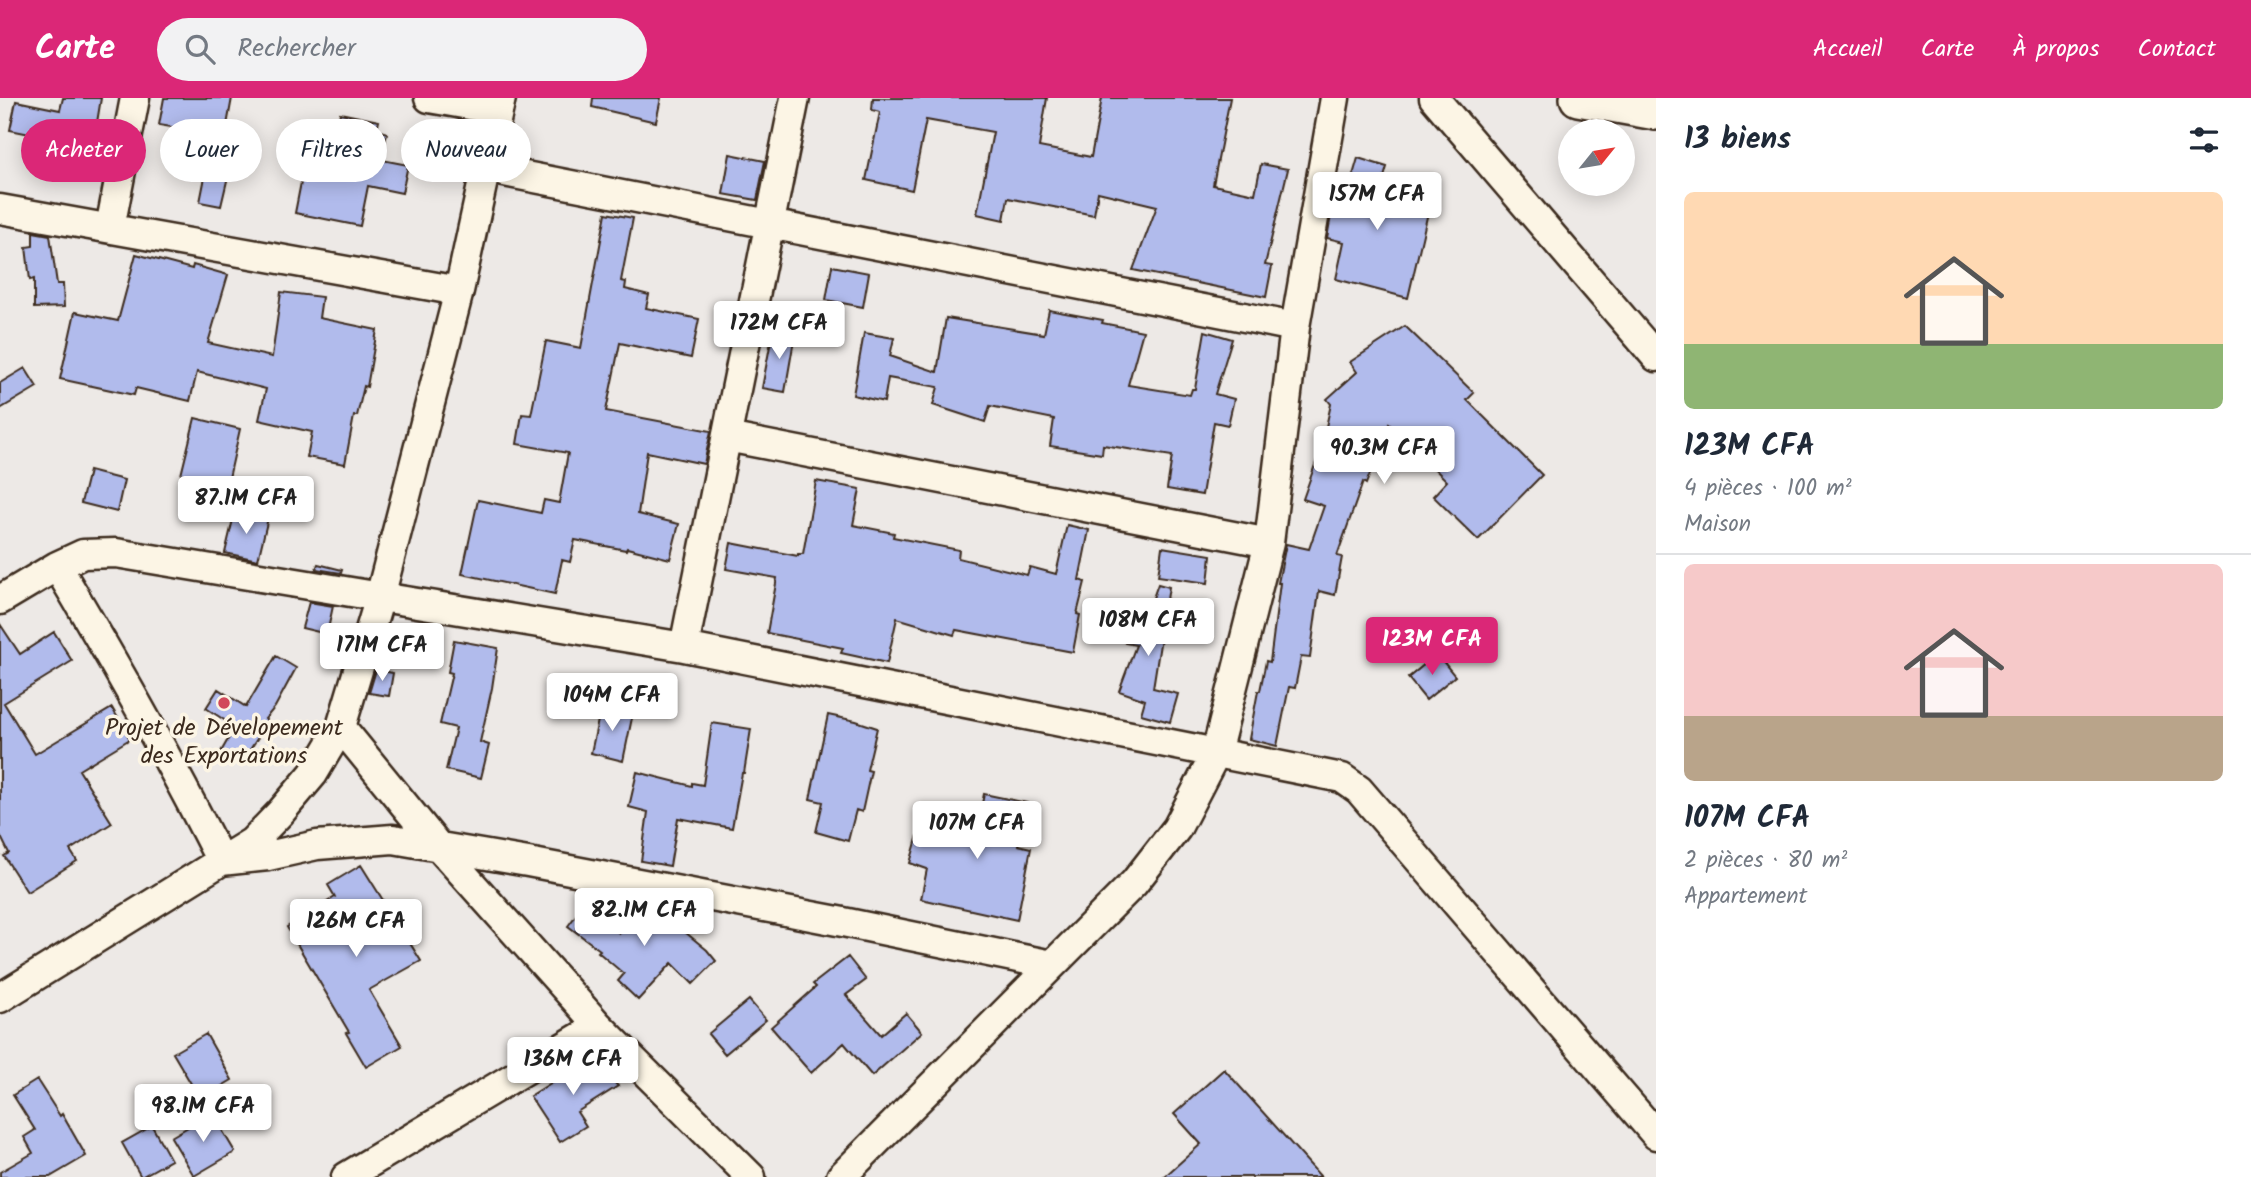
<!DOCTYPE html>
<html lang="fr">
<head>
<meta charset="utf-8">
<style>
	body { margin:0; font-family:Kalam,sans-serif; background:#f2f2f3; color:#1f2937; height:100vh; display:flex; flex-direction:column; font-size:26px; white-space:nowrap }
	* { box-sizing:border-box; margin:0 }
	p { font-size:23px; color:#747a83 }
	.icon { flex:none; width:38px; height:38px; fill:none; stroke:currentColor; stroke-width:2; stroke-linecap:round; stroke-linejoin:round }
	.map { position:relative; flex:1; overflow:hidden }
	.side { display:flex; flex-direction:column; background:#fff; width:595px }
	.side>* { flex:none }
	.guide { position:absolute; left:21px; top:21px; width:665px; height:63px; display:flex; gap:14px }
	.needle { width:46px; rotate:60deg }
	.fabs { position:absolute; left:1558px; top:21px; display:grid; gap:14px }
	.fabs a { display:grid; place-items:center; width:77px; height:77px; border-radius:50%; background:#fff; box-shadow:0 4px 18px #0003; font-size:35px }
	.price { position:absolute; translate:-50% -60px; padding:0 16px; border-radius:7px; background:#fff; color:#222; font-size:23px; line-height:46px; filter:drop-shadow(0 2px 4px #0008) }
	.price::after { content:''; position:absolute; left:50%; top:42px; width:21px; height:16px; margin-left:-10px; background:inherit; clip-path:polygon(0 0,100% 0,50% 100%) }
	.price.current { background:#db2777; color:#fff }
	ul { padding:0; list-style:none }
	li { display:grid; align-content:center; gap:14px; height:371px; padding:0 28px }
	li+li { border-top:2px solid #e0e1e3 }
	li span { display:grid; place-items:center; height:217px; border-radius:10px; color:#555 }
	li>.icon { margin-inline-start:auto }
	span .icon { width:126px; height:126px; fill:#fffc; stroke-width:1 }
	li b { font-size:30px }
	h2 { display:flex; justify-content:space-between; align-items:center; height:84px; padding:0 28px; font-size:30px }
	.chip { padding:0 24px; border-radius:32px; background:#fff; box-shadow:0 4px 18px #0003; font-size:24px; line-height:63px }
	.chip.current { background:#db2777; color:#fff }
	header { display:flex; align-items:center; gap:42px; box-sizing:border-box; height:98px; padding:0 35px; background:#db2777; color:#fff }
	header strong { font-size:33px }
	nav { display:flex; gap:38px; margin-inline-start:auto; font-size:24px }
	.search { width:490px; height:63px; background:#f2f2f3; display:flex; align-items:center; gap:18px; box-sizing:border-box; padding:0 24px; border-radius:38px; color:#747a83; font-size:26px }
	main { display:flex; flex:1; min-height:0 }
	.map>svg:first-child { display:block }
	.building { fill:#b1bbec; stroke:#3b2a1e; stroke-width:2 }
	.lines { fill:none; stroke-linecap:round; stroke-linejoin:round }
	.minor-casing { stroke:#3b2a1e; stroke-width:33 }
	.tertiary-casing { stroke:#3b2a1e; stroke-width:40 }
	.minor { stroke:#fcf5e5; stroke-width:28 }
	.tertiary { stroke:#fcf5e5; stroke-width:35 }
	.poi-dot { fill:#d1495b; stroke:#fcf5e5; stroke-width:2.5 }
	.labels { text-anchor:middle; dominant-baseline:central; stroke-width:7; stroke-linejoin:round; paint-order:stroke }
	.poi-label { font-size:24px; fill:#3b2a1e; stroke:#fcf5e5 }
</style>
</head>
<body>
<header>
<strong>Carte</strong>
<div class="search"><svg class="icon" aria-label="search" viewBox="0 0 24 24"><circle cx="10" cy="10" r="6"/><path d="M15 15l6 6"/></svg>Rechercher</div>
<nav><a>Accueil</a><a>Carte</a><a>À propos</a><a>Contact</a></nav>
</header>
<main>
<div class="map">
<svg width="1656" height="1079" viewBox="0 0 1656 1079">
	<rect width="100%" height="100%" fill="#ede9e6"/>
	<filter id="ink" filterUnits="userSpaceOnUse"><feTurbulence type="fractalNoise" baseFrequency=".0143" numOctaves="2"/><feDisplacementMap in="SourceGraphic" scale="14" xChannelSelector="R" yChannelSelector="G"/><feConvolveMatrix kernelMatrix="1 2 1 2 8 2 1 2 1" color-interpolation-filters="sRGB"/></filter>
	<g filter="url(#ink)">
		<path class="building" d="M 63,0 L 101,0 L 94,43 L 66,38 L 61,74 L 30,69 L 35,37 L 10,32 L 16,3 L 60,12 Z
			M 164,0 L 232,0 L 225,38 L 159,27 Z
			M 593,0 L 661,0 L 656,24 L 592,9 Z
			M 873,0 L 1047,0 L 1039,49 L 1091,59 L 1102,0 L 1230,0 L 1213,87 L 1255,96 L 1261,66 L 1288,71 L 1265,167 L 1272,168 L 1266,199 L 1133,172 L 1157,108 L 1098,94 L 1094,117 L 1008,100 L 1004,122 L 977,116 L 993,34 L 926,22 L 912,92 L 866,82 L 880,14 L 872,12 Z
			M 340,15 L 379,23 L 377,32 L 387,35 L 382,62 L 408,67 L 402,95 L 368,88 L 360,128 L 295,115 L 305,64 L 330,68 Z
			M 730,56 L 765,63 L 757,102 L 723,96 Z
			M 1358,60 L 1387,69 L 1380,93 L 1430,106 L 1408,200 L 1336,181 L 1344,144 L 1327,140 L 1336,89 L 1349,91 Z
			M 208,64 L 230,70 L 221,108 L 200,104 Z
			M 606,115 L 633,120 L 621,183 L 626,184 L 625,191 L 649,197 L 646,210 L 699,221 L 691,260 L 620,245 L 606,313 L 711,333 L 704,366 L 647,354 L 638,416 L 679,426 L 670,461 L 627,450 L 626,452 L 575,442 L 570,464 L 562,462 L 555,496 L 462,476 L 478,402 L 541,415 L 544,402 L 559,405 L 568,355 L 517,346 L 522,316 L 531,317 L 546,243 L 581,250 Z
			M 33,134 L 50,137 L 57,186 L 63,186 L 64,209 L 34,210 L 34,181 L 30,182 L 26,149 L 33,148 Z
			M 136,156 L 192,171 L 193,167 L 228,177 L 208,245 L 272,259 L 281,194 L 322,199 L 319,220 L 377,232 L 367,289 L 364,288 L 357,318 L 354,318 L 345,366 L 307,359 L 312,334 L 259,322 L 266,291 L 197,274 L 190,303 L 136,290 L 134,297 L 60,281 L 75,214 L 118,223 Z
			M 832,168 L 869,175 L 863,209 L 826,202 Z
			M 1049,212 L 1103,222 L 1102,225 L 1143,233 L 1128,287 L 1190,297 L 1192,291 L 1195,291 L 1205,233 L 1232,241 L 1215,296 L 1234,301 L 1228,327 L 1214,324 L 1202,397 L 1167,391 L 1172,358 L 1103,347 L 1102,356 L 1050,348 L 1054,321 L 990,308 L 985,324 L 933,307 L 938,289 L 888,280 L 884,304 L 853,297 L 864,235 L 894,240 L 890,258 L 937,274 L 946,220 L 1044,236 Z
			M 1405,228 L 1474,295 L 1467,302 L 1542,377 L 1478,442 L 1433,398 L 1447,383 L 1389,326 L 1366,386 L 1363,384 L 1337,458 L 1342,459 L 1335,497 L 1319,493 L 1310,560 L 1301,559 L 1295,590 L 1289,589 L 1277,648 L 1249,641 L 1258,593 L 1260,593 L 1266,563 L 1270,564 L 1280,485 L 1278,485 L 1286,446 L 1309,451 L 1324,408 L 1303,401 L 1322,347 L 1331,306 L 1327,301 L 1357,274 L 1350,264 Z
			M 773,232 L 795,236 L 785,294 L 762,290 Z
			M 25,270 L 37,289 L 0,311 L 0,285 Z
			M 195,320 L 240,331 L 227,389 L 181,377 Z
			M 89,373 L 124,382 L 117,414 L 81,405 Z
			M 816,383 L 860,391 L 853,427 L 894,435 L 893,439 L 959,452 L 958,460 L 1027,477 L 1030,469 L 1056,476 L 1067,427 L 1089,432 L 1079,482 L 1085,484 L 1077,516 L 1080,517 L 1073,554 L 956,532 L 954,537 L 897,520 L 887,565 L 841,555 L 843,550 L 767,535 L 777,480 L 726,471 L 731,445 L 798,458 L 798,456 L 803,456 Z
			M 235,413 L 268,420 L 258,462 L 225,455 Z
			M 1162,449 L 1211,457 L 1208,485 L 1158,478 Z
			M 318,466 L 342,472 L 341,475 L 316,471 Z
			M 1158,486 L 1169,489 L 1153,590 L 1178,596 L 1170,624 L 1141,616 L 1145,602 L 1119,593 L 1136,547 L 1125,545 L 1132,507 L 1149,511 Z
			M 309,504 L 333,508 L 327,536 L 302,530 Z
			M 0,526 L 20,556 L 54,534 L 72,563 L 4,605 L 35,656 L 112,610 L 130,641 L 79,672 L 112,725 L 70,752 L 77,763 L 27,794 L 4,758 L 9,755 L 0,737 Z
			M 454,542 L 498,550 L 492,590 L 480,644 L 489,647 L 481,680 L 446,672 L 456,630 L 440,626 L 452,575 L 448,574 Z
			M 1437,556 L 1455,578 L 1426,602 L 1408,580 Z
			M 276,558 L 296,570 L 275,609 L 265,621 L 268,624 L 242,664 L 235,659 L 229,667 L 218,659 L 235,629 L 206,610 L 218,591 L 246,609 Z
			M 376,572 L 393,575 L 389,598 L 369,595 Z
			M 601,608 L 633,615 L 623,663 L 591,655 Z
			M 828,617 L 856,623 L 877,630 L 867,672 L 871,673 L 862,714 L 856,712 L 848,743 L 816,734 L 823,704 L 810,701 Z
			M 712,625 L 751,631 L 744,675 L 742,675 L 732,730 L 678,720 L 670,768 L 641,763 L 648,714 L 629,709 L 637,674 L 692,688 L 692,685 L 703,687 Z
			M 984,696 L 1027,705 L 1018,747 L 1031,750 L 1017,822 L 921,801 L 927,771 L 910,765 L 921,727 L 975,739 Z
			M 361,767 L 421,863 L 369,892 L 402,948 L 366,969 L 346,935 L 349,934 L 287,829 L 335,799 L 328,787 Z
			M 649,806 L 665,823 L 668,820 L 707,852 L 716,863 L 693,886 L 672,865 L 638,902 L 618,883 L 624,876 L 598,854 L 600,852 L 568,828 L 583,808 L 619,835 Z
			M 848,859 L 866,882 L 846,897 L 881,937 L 906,915 L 922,934 L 872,978 L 844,945 L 811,975 L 771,929 L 816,889 L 813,886 Z
			M 749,902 L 766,922 L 725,956 L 708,936 Z
			M 206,936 L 232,982 L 200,1001 L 173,955 Z
			M 596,957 L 610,980 L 618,988 L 577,1014 L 586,1028 L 560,1044 L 530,998 Z
			M 1224,971 L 1321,1079 L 1164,1079 L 1201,1046 L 1174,1016 Z
			M 37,982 L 60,1018 L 62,1016 L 86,1058 L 50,1079 L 0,1079 L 0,1074 L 33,1055 L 24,1039 L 35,1032 L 13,997 Z
			M 212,1015 L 235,1054 L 194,1078 L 171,1039 Z
			M 152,1028 L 171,1062 L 141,1079 L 122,1045 Z"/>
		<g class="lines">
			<defs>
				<path id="minor" d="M 429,0 L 498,12
					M 1434,0 L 1656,259
					M 484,70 L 1295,229
					M 0,111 L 459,193
					M 110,130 L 135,0
					M 727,339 L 1269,445
					M 0,502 L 57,468
					M 684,549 L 795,0
					M 341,629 L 438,748 L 599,928 L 751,1079
					M 1052,867 L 843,824 L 528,764 L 393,741 L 317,747 L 268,758 L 221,763 C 170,662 115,565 57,468 L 83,456 L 116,455 L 248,477 L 684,549 L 1342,680 L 1359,692 L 1656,1037
					M 0,900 L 252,744 L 280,715 L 313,676 L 341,629 L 380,499 L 459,193 L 501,0
					M 346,1079 L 599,928
					M 841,1079 L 1134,785 L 1177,730 L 1216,655 L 1269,445 L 1295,229 L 1335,0"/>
				<path id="tertiary" d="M 1578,0 L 1656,14"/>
			</defs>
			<use href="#minor" class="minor-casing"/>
			<use href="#tertiary" class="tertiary-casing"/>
			<use href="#minor" class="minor"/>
			<use href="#tertiary" class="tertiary"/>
		</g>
	</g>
	<circle class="poi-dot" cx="224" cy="605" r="7"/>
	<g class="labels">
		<g class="poi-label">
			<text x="224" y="630">Projet de Dévelopement<tspan x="224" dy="28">des Exportations</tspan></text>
		</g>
	</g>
</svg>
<div class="fabs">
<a><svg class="needle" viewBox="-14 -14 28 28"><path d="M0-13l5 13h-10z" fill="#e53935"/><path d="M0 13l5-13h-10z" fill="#747a83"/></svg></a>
</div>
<b class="price" style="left:1377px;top:134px">157M CFA</b>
<b class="price" style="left:779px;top:263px">172M CFA</b>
<b class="price" style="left:1384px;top:388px">90.3M CFA</b>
<b class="price" style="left:246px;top:438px">87.1M CFA</b>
<b class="price" style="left:1148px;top:560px">108M CFA</b>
<b class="price current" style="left:1432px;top:579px">123M CFA</b>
<b class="price" style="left:382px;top:585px">171M CFA</b>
<b class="price" style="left:612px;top:635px">104M CFA</b>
<b class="price" style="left:977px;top:763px">107M CFA</b>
<b class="price" style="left:644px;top:850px">82.1M CFA</b>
<b class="price" style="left:356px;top:861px">126M CFA</b>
<b class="price" style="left:573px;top:999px">136M CFA</b>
<b class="price" style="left:203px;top:1046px">98.1M CFA</b>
<div class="guide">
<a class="chip current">Acheter</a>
<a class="chip">Louer</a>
<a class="chip">Filtres</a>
<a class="chip">Nouveau</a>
</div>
</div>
<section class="side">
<h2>13 biens<svg class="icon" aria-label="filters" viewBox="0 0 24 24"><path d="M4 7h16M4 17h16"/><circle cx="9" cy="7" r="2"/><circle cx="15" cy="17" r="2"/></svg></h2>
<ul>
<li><span style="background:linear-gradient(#ffd9b3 70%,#8fb573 0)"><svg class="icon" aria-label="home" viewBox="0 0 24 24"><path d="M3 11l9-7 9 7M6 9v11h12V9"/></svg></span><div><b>123M CFA</b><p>4 pièces · 100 m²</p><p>Maison</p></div></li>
<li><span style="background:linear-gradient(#f6c9c9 70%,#b9a48a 0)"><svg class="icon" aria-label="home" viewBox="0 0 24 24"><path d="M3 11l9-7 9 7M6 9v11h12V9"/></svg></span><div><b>107M CFA</b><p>2 pièces · 80 m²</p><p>Appartement</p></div></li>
</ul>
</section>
</main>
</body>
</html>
